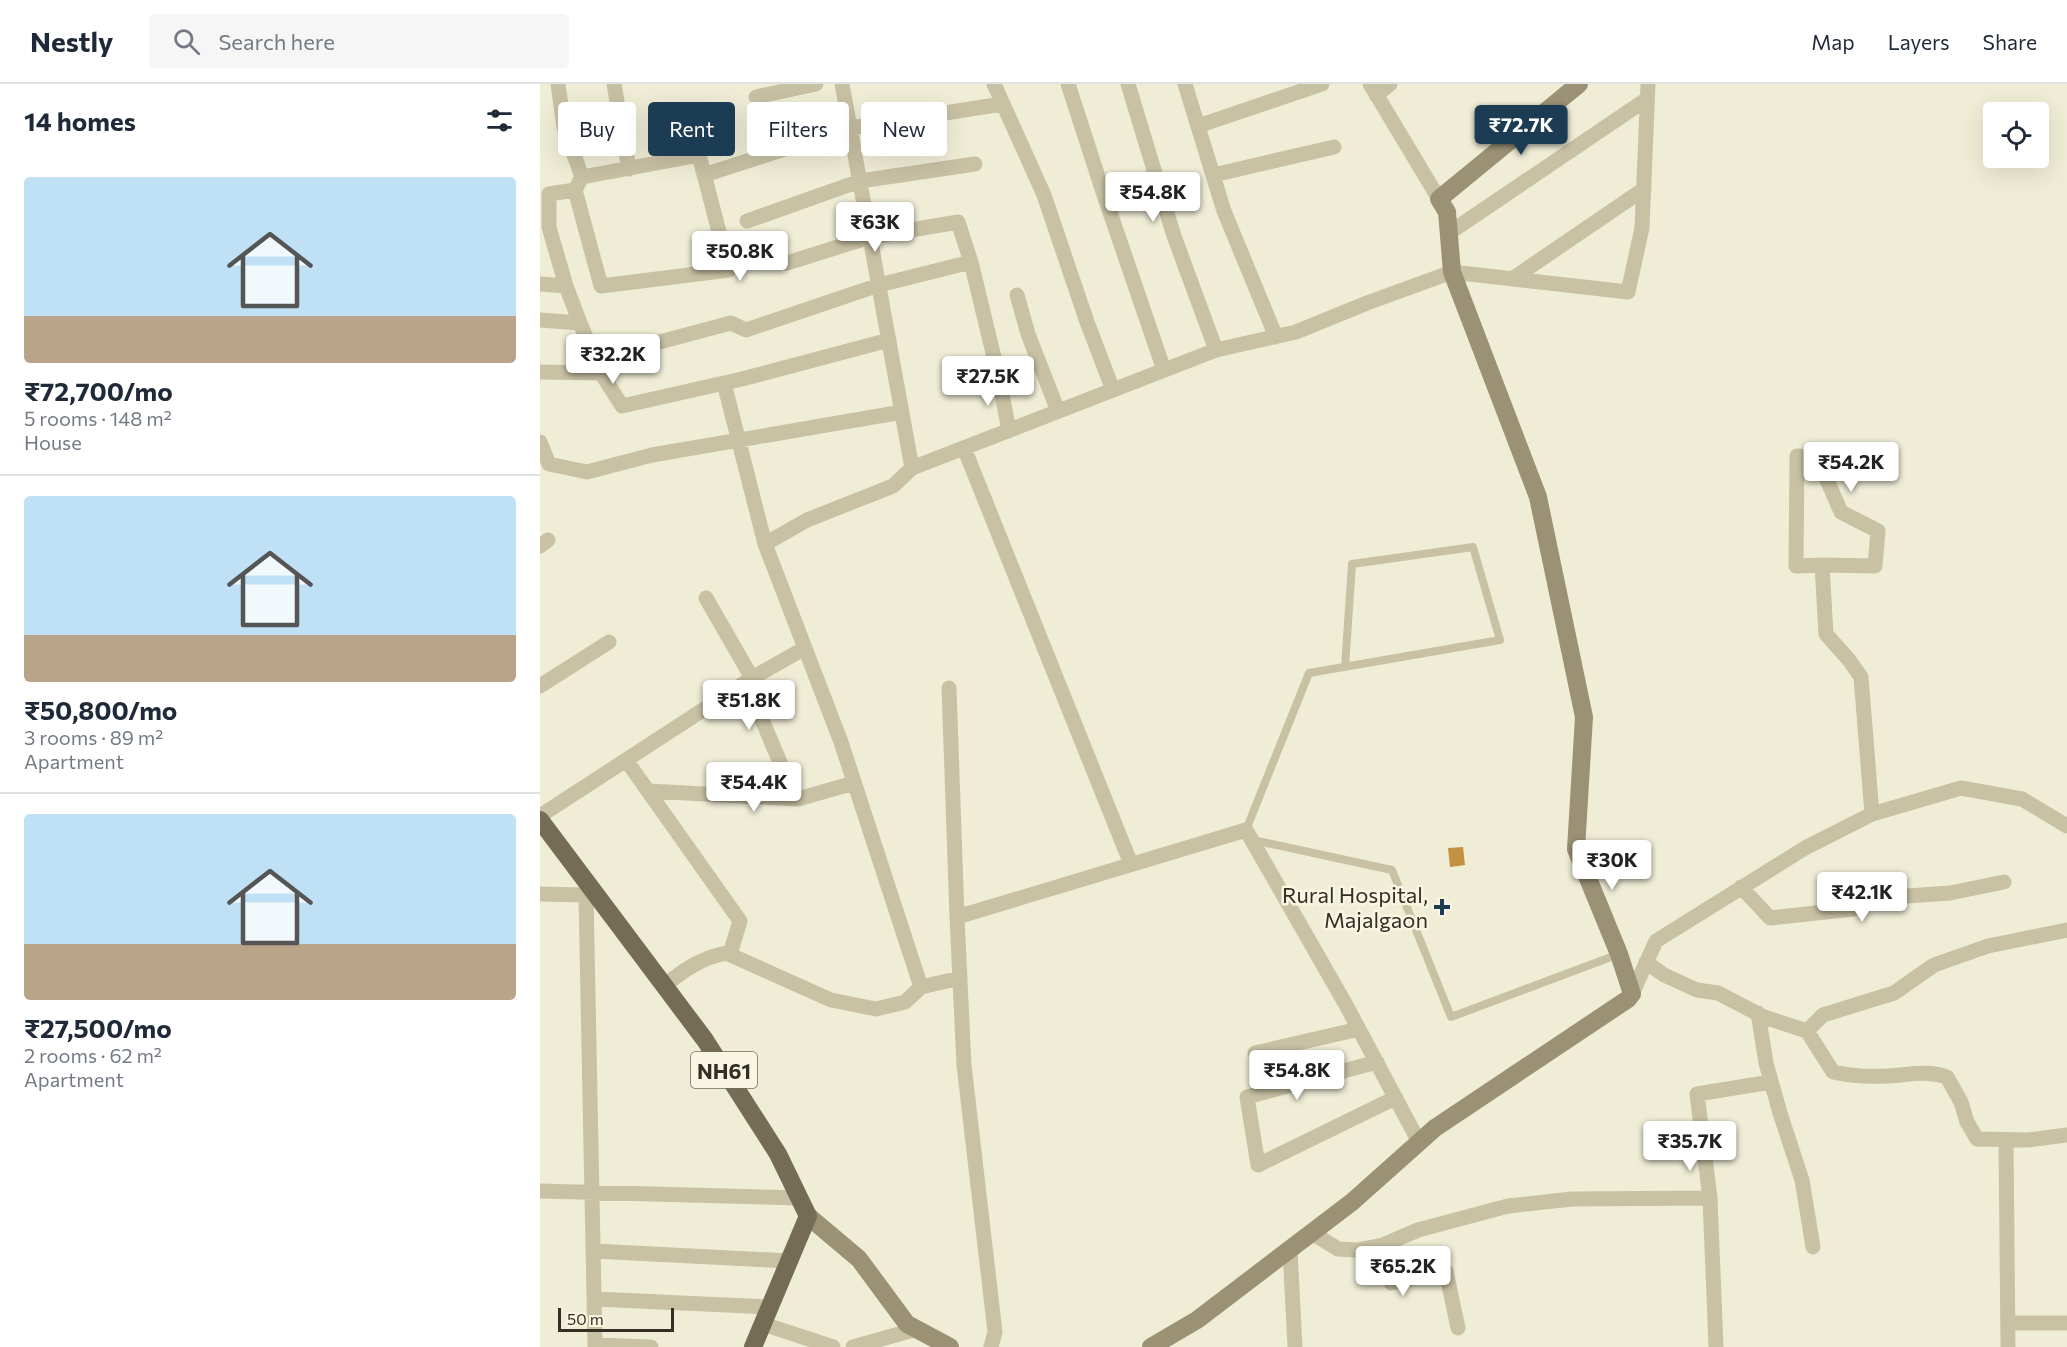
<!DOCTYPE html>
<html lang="en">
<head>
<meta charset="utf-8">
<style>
	body { margin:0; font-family:Commissioner,sans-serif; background:#f6f6f7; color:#1f2937; height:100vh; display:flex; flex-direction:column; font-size:22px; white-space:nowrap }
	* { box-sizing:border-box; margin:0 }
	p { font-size:20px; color:#747a83 }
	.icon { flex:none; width:33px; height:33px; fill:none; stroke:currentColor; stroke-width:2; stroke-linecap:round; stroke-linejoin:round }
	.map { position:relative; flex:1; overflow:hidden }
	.sheet { display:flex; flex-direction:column; background:#fff; width:540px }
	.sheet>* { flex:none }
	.top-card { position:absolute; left:18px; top:18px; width:570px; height:54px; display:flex; gap:12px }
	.controls { position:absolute; left:1443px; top:18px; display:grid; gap:12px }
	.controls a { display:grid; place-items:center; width:66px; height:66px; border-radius:6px; background:#fff; box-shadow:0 6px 24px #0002; font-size:30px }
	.scale { position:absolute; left:18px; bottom:15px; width:116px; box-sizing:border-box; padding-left:6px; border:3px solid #332f25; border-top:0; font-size:16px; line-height:21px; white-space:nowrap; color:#332f25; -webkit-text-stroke:4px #f8f6e3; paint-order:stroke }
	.price { position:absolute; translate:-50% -51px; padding:0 14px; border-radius:6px; background:#fff; color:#222; font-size:20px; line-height:39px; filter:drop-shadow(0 2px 3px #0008) }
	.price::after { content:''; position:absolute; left:50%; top:36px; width:18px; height:14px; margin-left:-9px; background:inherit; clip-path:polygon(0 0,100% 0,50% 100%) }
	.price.on { background:#1c3c53; color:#fff }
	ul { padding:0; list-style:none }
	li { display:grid; align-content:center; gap:12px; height:318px; padding:0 24px }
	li+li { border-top:2px solid #e0e1e3 }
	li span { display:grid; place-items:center; height:186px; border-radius:6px; color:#555 }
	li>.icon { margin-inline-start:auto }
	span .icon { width:108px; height:108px; fill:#fffc; stroke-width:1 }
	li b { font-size:26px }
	h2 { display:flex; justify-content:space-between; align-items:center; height:72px; padding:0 24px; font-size:26px }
	.tag { padding:0 21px; border-radius:6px; background:#fff; box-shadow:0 6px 24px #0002; font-size:21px; line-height:54px }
	.tag.on { background:#1c3c53; color:#fff }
	header { display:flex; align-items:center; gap:36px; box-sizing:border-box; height:84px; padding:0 30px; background:#fff; border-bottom:2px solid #e0e1e3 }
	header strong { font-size:28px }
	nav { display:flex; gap:33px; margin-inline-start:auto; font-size:21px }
	.search { width:420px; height:54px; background:#f6f6f7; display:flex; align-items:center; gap:15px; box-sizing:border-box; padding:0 21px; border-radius:6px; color:#747a83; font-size:22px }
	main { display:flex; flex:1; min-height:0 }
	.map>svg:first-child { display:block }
	.building { fill:#c49042 }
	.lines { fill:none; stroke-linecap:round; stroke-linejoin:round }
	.lane { stroke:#c8c1a4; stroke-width:8 }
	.street { stroke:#c8c1a4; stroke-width:15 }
	.secondary { stroke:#9b9175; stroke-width:18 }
	.primary { stroke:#756c56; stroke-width:18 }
	.poi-dot { fill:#1c3c53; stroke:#f8f6e3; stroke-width:2 }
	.labels { text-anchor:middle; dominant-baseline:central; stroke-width:5; stroke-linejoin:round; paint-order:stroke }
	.shield { fill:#f8f6e3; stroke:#6e6b5e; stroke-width:1.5 }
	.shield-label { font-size:21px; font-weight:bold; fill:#332f25 }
	.poi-label { font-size:22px; fill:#332f25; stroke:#f8f6e3; text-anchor:end }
</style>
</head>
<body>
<header>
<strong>Nestly</strong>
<div class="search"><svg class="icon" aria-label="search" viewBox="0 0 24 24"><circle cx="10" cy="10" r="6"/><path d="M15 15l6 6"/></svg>Search here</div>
<nav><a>Map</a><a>Layers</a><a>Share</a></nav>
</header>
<main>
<section class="sheet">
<h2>14 homes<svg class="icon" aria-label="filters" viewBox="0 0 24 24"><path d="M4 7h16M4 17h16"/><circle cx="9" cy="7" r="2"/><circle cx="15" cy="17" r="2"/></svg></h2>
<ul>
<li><span style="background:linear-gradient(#bfe0f5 75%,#b9a48a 0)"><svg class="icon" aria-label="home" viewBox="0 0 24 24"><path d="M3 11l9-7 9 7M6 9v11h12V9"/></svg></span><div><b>₹72,700/mo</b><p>5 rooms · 148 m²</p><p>House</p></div></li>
<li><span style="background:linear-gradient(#bfe0f5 75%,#b9a48a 0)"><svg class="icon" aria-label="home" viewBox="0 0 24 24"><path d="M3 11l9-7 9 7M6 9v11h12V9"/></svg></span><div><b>₹50,800/mo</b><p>3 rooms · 89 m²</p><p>Apartment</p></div></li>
<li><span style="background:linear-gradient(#bfe0f5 70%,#b9a48a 0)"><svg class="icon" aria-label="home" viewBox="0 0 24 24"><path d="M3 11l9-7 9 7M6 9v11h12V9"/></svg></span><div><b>₹27,500/mo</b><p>2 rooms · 62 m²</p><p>Apartment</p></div></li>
</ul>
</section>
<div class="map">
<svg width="1527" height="1263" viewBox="0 0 1527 1263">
	<rect width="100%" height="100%" fill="#f0edd7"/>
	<path class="building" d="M 923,763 L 925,781 L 910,783 L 908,764 Z"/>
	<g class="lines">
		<path class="lane" d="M 706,746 L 769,589 L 960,556 L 933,463 L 812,480 L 805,583
			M 713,756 L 852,786 L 911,933 L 1079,870"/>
		<path class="street" d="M 18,0 L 24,43 L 42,93
			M 74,0 L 89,85
			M 302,0 L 372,384
			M 454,0 L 504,111 L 547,238 L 573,306
			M 528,0 L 562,105 L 624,286
			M 588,0 L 634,152 L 676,266
			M 645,0 L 684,127 L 736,253
			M 830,0 L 899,115
			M 836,11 L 850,0
			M 216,13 L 276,0
			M 658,42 L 782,0
			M 164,91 L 310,44 L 462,20
			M 673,91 L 794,63
			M 207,137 L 320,97 L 435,80
			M 909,149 L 1107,15
			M 247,179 L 330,153 L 418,138 L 431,178
			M 972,195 L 1104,105
			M 0,200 L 26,202 L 40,239 L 0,236
			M 26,202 L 9,143 L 9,110 L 35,106 L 61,202 L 189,186 L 159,71 L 42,93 L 35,106
			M 477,211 L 488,250 L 518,327
			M 55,275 L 191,239 L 206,246 L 339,201 L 431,178 L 459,294 L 469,347
			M 0,288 L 61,289 L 40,239
			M 61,289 L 82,322 L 202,295 L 349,256
			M 184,299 L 225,460
			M 0,358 L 9,380 L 47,388 L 112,371 L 362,328
			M 424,364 L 591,780
			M 0,462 L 8,456
			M 1282,481 L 1256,482 L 1257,372 L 1272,373 L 1283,387 L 1301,428 L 1338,447 L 1335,482 L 1282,481 L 1286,550 L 1309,576 L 1321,593 L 1332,730
			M 166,514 L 212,594
			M 206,598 L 242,683
			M 0,602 L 69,558
			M 409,604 L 417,833 L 424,981 L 455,1248 L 451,1263
			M 86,676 L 200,837 L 190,870
			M 108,707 L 258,715 L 314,699
			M 0,732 L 212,594 L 265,564
			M 1201,803 L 1230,834 L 1313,825 L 1338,814 L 1410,809 L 1464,798
			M 0,810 L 46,811 L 55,1263
			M 417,833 L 706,746 L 806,921 L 879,1058
			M 1106,878 L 1124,891 L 1157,906 L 1178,909 L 1224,933 L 1267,947 L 1293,988 C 1311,992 1328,993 1346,992 C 1368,991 1386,986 1407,993 L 1421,1018 L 1427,1038 L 1437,1055 L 1488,1056 L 1527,1051
			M 124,902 C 144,886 161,874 186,869 L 291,916 L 336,925 L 365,918 L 381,903 L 420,894
			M 381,903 L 301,658 L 225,460 L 267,436 L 353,402 L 372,384 L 676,266 L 756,248 L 827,219 L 912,188 L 1088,208 L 1102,144 L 1108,0
			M 1092,910 L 1116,857 L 1265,764 L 1332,730 L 1421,704 L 1482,715 L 1527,742
			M 1218,929 L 1226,979 L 1240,1029 L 1262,1096 L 1273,1163
			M 1267,947 L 1283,931 L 1354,909 L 1394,881 L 1448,862 L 1527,846
			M 715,969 L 819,945
			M 837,978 L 707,1013 L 718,1081 L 855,1014
			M 1466,1057 L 1468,1263
			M 0,1107 L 259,1114
			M 772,1149 L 798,1165 L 817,1166 L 843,1161 L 878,1146 L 968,1122 L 1032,1115 L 1170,1114
			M 843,1161 L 851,1199 L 906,1187 L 918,1244
			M 750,1166 L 755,1263
			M 54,1167 L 249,1177
			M 55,1215 L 230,1223
			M 1468,1239 L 1527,1239
			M 223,1240 L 293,1263
			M 55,1261 L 111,1263
			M 313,1263 L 377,1245
			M 1176,1263 L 1170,1114 L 1157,1010 L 1231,998"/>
		<path class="secondary" d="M 268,1132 L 319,1175 L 367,1240 L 410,1263
			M 611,1263 L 657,1236 L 812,1118 L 895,1044 L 1088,915 L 1092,910 L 1079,870 L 1036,765 L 1044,633 L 998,413 L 912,188 L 907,128 L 899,115 L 1039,0"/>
		<path class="primary" d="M 0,736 L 165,956 L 238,1070 L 268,1132 L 213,1263"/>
	</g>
	<path class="poi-dot" d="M899 814h6v6h6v6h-6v6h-6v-6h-6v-6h6z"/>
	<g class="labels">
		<rect class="shield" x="151" y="968" width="66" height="36" rx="4.5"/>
		<g class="shield-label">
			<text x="184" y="986">NH61</text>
		</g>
		<g class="poi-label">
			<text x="888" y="810">Rural Hospital,<tspan x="888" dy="25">Majalgaon</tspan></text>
		</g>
	</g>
</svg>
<div class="controls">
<a><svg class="icon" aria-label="locate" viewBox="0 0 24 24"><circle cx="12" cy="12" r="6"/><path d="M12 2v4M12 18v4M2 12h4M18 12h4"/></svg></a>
</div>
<div class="scale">50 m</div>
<b class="price on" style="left:981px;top:72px">₹72.7K</b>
<b class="price" style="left:613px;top:139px">₹54.8K</b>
<b class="price" style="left:335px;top:169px">₹63K</b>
<b class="price" style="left:200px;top:198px">₹50.8K</b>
<b class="price" style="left:73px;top:301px">₹32.2K</b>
<b class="price" style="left:448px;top:323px">₹27.5K</b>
<b class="price" style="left:1311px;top:409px">₹54.2K</b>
<b class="price" style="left:209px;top:647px">₹51.8K</b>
<b class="price" style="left:214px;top:729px">₹54.4K</b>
<b class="price" style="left:1072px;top:807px">₹30K</b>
<b class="price" style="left:1322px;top:839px">₹42.1K</b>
<b class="price" style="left:757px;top:1017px">₹54.8K</b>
<b class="price" style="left:1150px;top:1088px">₹35.7K</b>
<b class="price" style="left:863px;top:1213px">₹65.2K</b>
<div class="top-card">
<a class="tag">Buy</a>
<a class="tag on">Rent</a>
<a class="tag">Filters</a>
<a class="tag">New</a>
</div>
</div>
</main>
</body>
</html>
